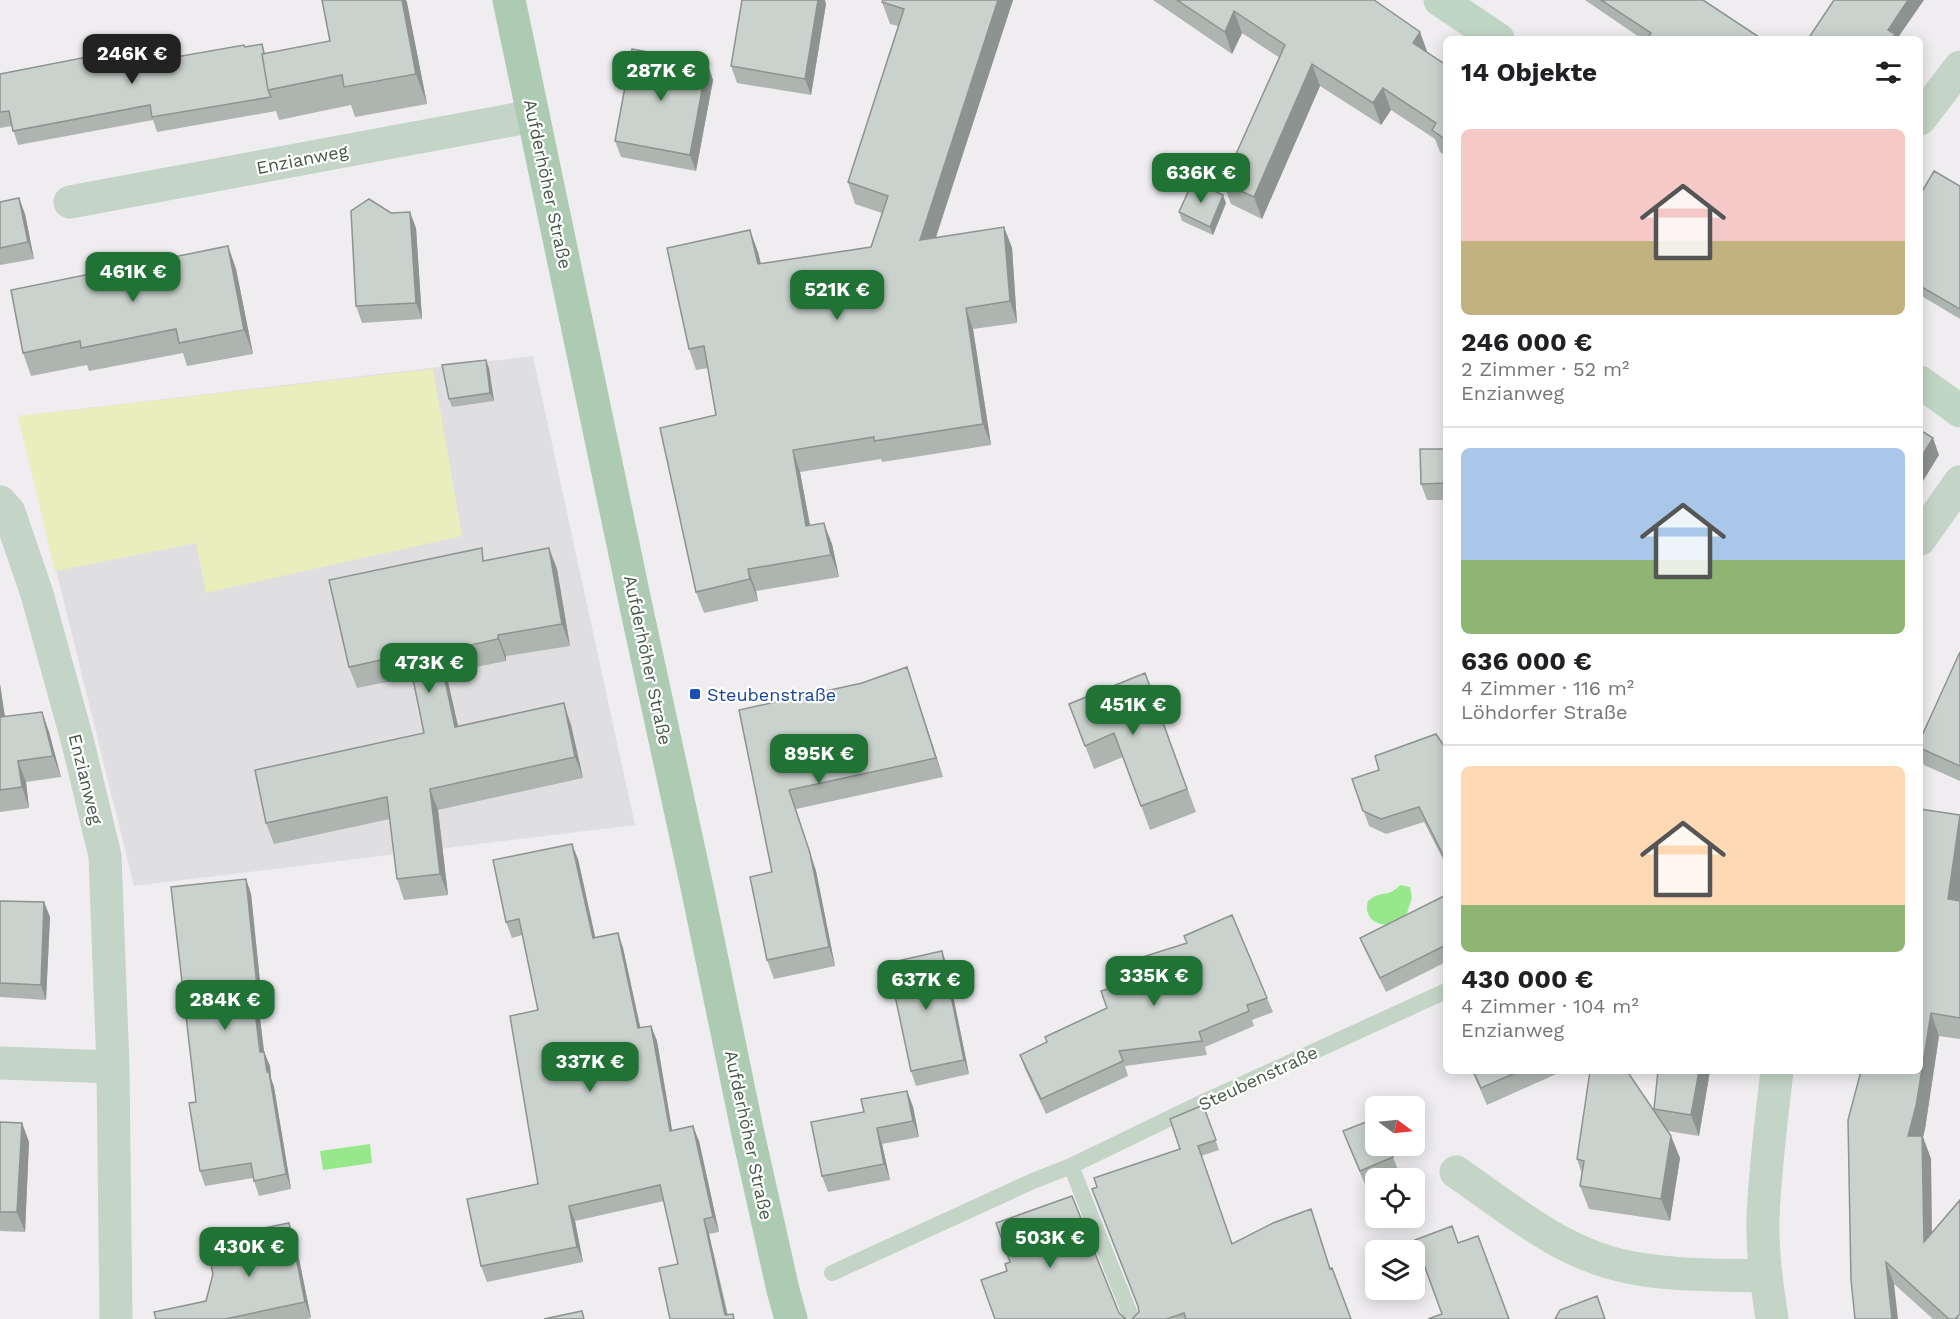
<!DOCTYPE html>
<html lang="de">
<head>
<meta charset="utf-8">
<style>
	body { margin:0; font-family:"Work Sans",sans-serif; background:#f6f6f6; color:#202124; height:100vh; display:flex; flex-direction:column; font-size:22px; white-space:nowrap }
	* { box-sizing:border-box; margin:0 }
	p { font-size:20px; color:#757577 }
	.icon { flex:none; width:33px; height:33px; fill:none; stroke:currentColor; stroke-width:2; stroke-linecap:round; stroke-linejoin:round }
	.map { position:relative; flex:1; overflow:hidden }
	.drawer { position:absolute; left:1443px; top:36px; width:480px; height:1038px; display:flex; flex-direction:column; background:#fff; border-radius:9px; box-shadow:0 3px 15px #0003 }
	.drawer>* { flex:none }
	.needle { width:39px; rotate:105deg }
	.controls { position:absolute; left:1365px; top:1096px; display:grid; gap:12px }
	.controls a { display:grid; place-items:center; width:60px; height:60px; border-radius:9px; background:#fff; box-shadow:0 3px 15px #0003; font-size:30px }
	.price { position:absolute; translate:-50% -51px; padding:0 14px; border-radius:12px; background:#207335; color:#fff; font-size:20px; line-height:39px; filter:drop-shadow(0 2px 3px #0008) }
	.price::after { content:''; position:absolute; left:50%; top:36px; width:18px; height:14px; margin-left:-9px; background:inherit; clip-path:polygon(0 0,100% 0,50% 100%) }
	.price.selected { background:#222; color:#fff }
	ul { padding:0; list-style:none }
	li { display:grid; align-content:center; gap:12px; height:318px; padding:0 18px }
	li+li { border-top:2px solid #e0e0e0 }
	li span { display:grid; place-items:center; height:186px; border-radius:9px; color:#555 }
	li>.icon { margin-inline-start:auto }
	span .icon { width:108px; height:108px; fill:#fffc; stroke-width:1 }
	li b { font-size:26px }
	h2 { display:flex; justify-content:space-between; align-items:center; height:72px; padding:0 18px; font-size:26px }
	.map>svg:first-child { display:block }
	.education { fill:#dfdfe1 }
	.green { fill:#eaedbc }
	.water { fill:#97e88b }
	.lines { fill:none; stroke-linecap:round; stroke-linejoin:round }
	.lane { stroke:#c4d4c6; stroke-width:16 }
	.street { stroke:#c4d4c6; stroke-width:33 }
	.secondary { stroke:#c0d6c4; stroke-width:33 }
	.primary { stroke:#adcbb2; stroke-width:33 }
	.wall { fill:#aeb5b0 }
	.shaded-wall { fill:#8d9390 }
	.building { fill:#cad2cd; stroke:#8d9390; stroke-width:1.5 }
	.transit-dot { fill:#1a4fb4; stroke:#fff; stroke-width:2 }
	.labels { text-anchor:middle; dominant-baseline:central; stroke-width:4.5; stroke-linejoin:round; paint-order:stroke }
	.street-label { font-size:18px; fill:#465a49; stroke:#fff }
	.transit-label { font-size:18px; fill:#164399; stroke:#fff; text-anchor:start }
</style>
</head>
<body>
<div class="map">
<svg width="1960" height="1319" viewBox="0 0 1960 1319">
	<rect width="100%" height="100%" fill="#efedf0"/>
	<path class="education" d="M 533,356 L 635,825 L 134,886 L 18,416 Z"/>
	<path class="green" d="M 433,369 L 462,536 L 206,593 L 196,543 L 55,571 L 18,416 Z"/>
	<path class="water" d="M 1400,885 L 1410,887 L 1412,898 L 1407,913 C 1402,918 1397,922 1390,924 C 1375,927 1363,915 1368,901 C 1380,890 1389,898 1400,885 Z
		M 370,1144 L 372,1163 L 323,1170 L 320,1151 Z"/>
	<g class="lines">
		<path class="lane" d="M 1071,1166 L 1132,1319
			M 832,1273 L 1033,1181 L 1071,1166 L 1199,1104 L 1446,991"/>
		<path class="street" d="M 1920,119 L 1960,67
			M 70,202 L 533,116
			M 0,502 L 9,512 L 37,594 L 78,743 L 105,856 L 113,1067 L 116,1319
			M 1920,539 L 1960,482
			M 0,1063 L 113,1067
			M 1456,1172 C 1510,1209 1562,1254 1628,1267 C 1672,1276 1720,1275 1765,1276
			M 1772,1319 C 1767,1286 1762,1252 1763,1218 C 1765,1169 1771,1120 1777,1071"/>
		<path class="secondary" d="M 1440,0 L 1498,39
			M 1920,382 L 1960,411"/>
		<path class="primary" d="M 509,0 L 637,611 L 697,887 L 747,1129 L 783,1290 L 791,1319"/>
	</g>
	<path class="wall" d="M 322,0 L 406,0 L 427,104 L 355,117 L 351,105 L 279,120 L 276,111 L 157,132 L 153,120 L 18,145 L 12,126 L 0,128 L 0,74 L 144,62 L 245,47 L 262,44 L 265,53 L 330,41 Z
		M 1013,0 L 935,238 L 1004,227 L 1012,248 L 1017,323 L 973,329 L 991,445 L 882,462 L 881,459 L 800,472 L 810,525 L 832,544 L 839,577 L 756,591 L 758,601 L 704,613 L 696,592 L 716,415 L 708,368 L 696,370 L 689,349 L 758,252 L 761,264 L 871,247 L 882,213 L 855,204 L 848,182 L 898,26 L 890,24 L 882,2 Z
		M 1153,0 L 1374,0 L 1420,32 L 1427,53 L 1446,65 L 1446,156 L 1440,152 L 1435,139 L 1391,110 L 1381,125 L 1320,86 L 1262,219 L 1231,204 L 1223,183 L 1280,58 L 1242,33 L 1232,54 Z
		M 1585,0 L 1703,0 L 1762,39 L 1642,39 Z
		M 826,4 L 811,95 L 737,83 L 731,66 Z
		M 707,63 L 713,80 L 696,171 L 621,157 L 615,141 Z
		M 1960,186 L 1960,319 L 1920,295 L 1920,195 Z
		M 0,202 L 25,214 L 34,259 L 0,265 Z
		M 1226,203 L 1213,235 L 1182,221 L 1179,212 Z
		M 416,228 L 422,319 L 362,323 L 356,306 Z
		M 228,246 L 236,269 L 253,354 L 187,366 L 183,353 L 89,371 L 87,365 L 31,376 L 23,353 Z
		M 489,368 L 494,401 L 452,407 L 449,399 Z
		M 1446,449 L 1446,500 L 1427,500 L 1421,484 Z
		M 549,548 L 557,569 L 570,646 L 506,656 L 506,661 L 446,673 L 458,726 L 571,725 L 583,778 L 438,810 L 448,895 L 404,900 L 397,879 L 390,819 L 274,844 L 266,823 L 424,733 L 412,677 L 357,688 L 349,667 L 486,560 Z
		M 1960,652 L 1960,781 L 1924,765 L 1920,754 L 1920,740 Z
		M 1145,673 L 1196,812 L 1150,830 L 1123,757 L 1094,769 L 1069,704 Z
		M 0,684 L 5,717 L 42,712 L 49,732 L 61,777 L 26,782 L 29,808 L 0,812 Z
		M 913,685 L 943,777 L 796,809 L 816,871 L 835,966 L 774,979 L 767,960 L 772,872 L 739,710 Z
		M 1446,749 L 1446,865 L 1424,822 L 1386,834 L 1369,826 L 1352,779 Z
		M 1960,815 L 1960,1039 L 1939,1036 L 1925,1129 L 1923,1137 L 1931,1159 L 1932,1233 L 1960,1319 L 1933,1319 L 1894,1284 L 1855,1319 Z
		M 578,859 L 595,938 L 618,933 L 623,948 L 640,1028 L 651,1026 L 657,1041 L 672,1131 L 699,1141 L 719,1232 L 709,1234 L 728,1315 L 735,1319 L 670,1319 L 678,1264 L 664,1201 L 575,1221 L 583,1262 L 487,1282 L 481,1266 L 538,1184 L 538,1010 L 522,935 L 512,938 L 506,922 Z
		M 246,879 L 251,894 L 262,1001 L 258,1002 L 264,1052 L 270,1066 L 271,1078 L 274,1087 L 291,1189 L 259,1196 L 253,1178 L 205,1186 L 200,1171 L 196,1102 Z
		M 1446,895 L 1446,962 L 1386,992 L 1366,952 L 1360,938 Z
		M 0,901 L 44,902 L 50,917 L 46,1000 L 0,997 Z
		M 942,951 L 947,966 L 969,1074 L 916,1086 L 911,1071 Z
		M 1267,998 L 1273,1012 L 1252,1020 L 1254,1026 L 1205,1047 L 1207,1055 L 1125,1066 L 1128,1076 L 1046,1114 L 1025,1069 L 1020,1055 Z
		M 1472,1071 L 1563,1071 L 1487,1105 Z
		M 1710,1071 L 1699,1136 L 1668,1131 L 1671,1136 L 1680,1158 L 1670,1221 L 1589,1209 L 1580,1186 L 1582,1174 L 1577,1159 L 1655,1112 L 1654,1109 Z
		M 907,1091 L 913,1107 L 919,1137 L 882,1144 L 890,1180 L 828,1192 L 822,1176 L 864,1112 Z
		M 1203,1105 L 1219,1150 L 1201,1156 L 1232,1244 L 1315,1219 L 1330,1269 L 1351,1319 L 1132,1319 L 1139,1312 L 1138,1307 L 1097,1187 L 1180,1149 Z
		M 0,1122 L 22,1123 L 29,1142 L 25,1232 L 0,1231 Z
		M 1343,1131 L 1389,1146 L 1399,1173 L 1385,1179 L 1376,1179 L 1376,1183 L 1366,1187 L 1349,1147 Z
		M 295,1239 L 311,1318 L 307,1319 L 156,1319 L 206,1301 L 230,1257 Z"/>
	<path class="shaded-wall" d="M 402,0 L 406,0 L 407,2 L 427,104 L 416,74 Z
		M 818,0 L 825,0 L 826,4 L 811,95 L 805,79 Z
		M 998,0 L 1013,0 L 928,262 L 920,240 Z
		M 1908,0 L 1924,0 L 1897,39 L 1891,39 L 1888,30 Z
		M 1234,11 L 1242,33 L 1232,54 L 1225,32 Z
		M 1420,32 L 1428,54 L 1413,43 Z
		M 138,47 L 144,61 L 147,77 L 142,63 Z
		M 707,63 L 713,80 L 696,171 L 690,155 Z
		M 1312,64 L 1320,86 L 1262,219 L 1254,197 Z
		M 1383,88 L 1391,110 L 1381,125 L 1373,103 Z
		M 1223,195 L 1226,203 L 1213,235 L 1210,227 Z
		M 19,198 L 25,214 L 34,259 L 28,242 Z
		M 410,212 L 416,228 L 422,319 L 416,303 Z
		M 1004,227 L 1012,248 L 1017,323 L 1010,301 Z
		M 750,230 L 758,252 L 766,286 L 758,264 Z
		M 228,246 L 236,269 L 253,354 L 244,330 Z
		M 966,308 L 973,329 L 991,445 L 983,424 Z
		M 486,360 L 489,368 L 494,401 L 490,393 Z
		M 1933,438 L 1939,455 L 1920,486 L 1920,459 Z
		M 793,450 L 800,472 L 814,547 L 806,526 Z
		M 824,523 L 832,544 L 839,577 L 831,555 Z
		M 549,548 L 557,569 L 570,646 L 562,624 Z
		M 748,569 L 756,591 L 758,601 L 750,579 Z
		M 498,635 L 506,656 L 506,661 L 498,639 Z
		M 439,652 L 446,673 L 463,748 L 455,727 Z
		M 907,667 L 913,685 L 943,777 L 936,758 Z
		M 0,684 L 8,738 L 1,717 L 0,712 Z
		M 564,703 L 571,725 L 583,778 L 575,757 Z
		M 42,712 L 49,732 L 61,777 L 53,756 Z
		M 18,761 L 26,782 L 29,808 L 22,787 Z
		M 430,789 L 438,810 L 448,895 L 440,874 Z
		M 789,790 L 816,871 L 835,966 L 829,947 Z
		M 1960,819 L 1960,898 L 1956,922 L 1948,899 Z
		M 572,844 L 578,859 L 599,954 L 593,938 Z
		M 246,879 L 251,894 L 262,1001 L 257,986 Z
		M 44,902 L 50,917 L 46,1000 L 41,985 Z
		M 618,933 L 623,948 L 644,1044 L 638,1028 Z
		M 942,951 L 947,966 L 969,1074 L 964,1060 Z
		M 252,987 L 258,1002 L 266,1067 L 260,1052 Z
		M 1931,1013 L 1939,1036 L 1925,1129 L 1923,1137 L 1931,1159 L 1932,1264 L 1924,1242 L 1908,1136 Z
		M 651,1026 L 657,1041 L 675,1147 L 670,1131 Z
		M 264,1052 L 270,1066 L 271,1078 L 274,1087 L 291,1189 L 286,1174 L 267,1072 Z
		M 1699,1071 L 1710,1071 L 1699,1136 L 1691,1115 Z
		M 907,1091 L 913,1107 L 919,1137 L 913,1121 Z
		M 22,1123 L 29,1142 L 25,1232 L 17,1212 Z
		M 693,1126 L 699,1141 L 719,1232 L 713,1217 Z
		M 877,1128 L 882,1144 L 890,1180 L 884,1164 Z
		M 1671,1136 L 1680,1158 L 1670,1221 L 1661,1199 Z
		M 569,1206 L 575,1221 L 583,1262 L 577,1247 Z
		M 704,1219 L 709,1234 L 728,1319 L 725,1315 Z
		M 289,1223 L 295,1239 L 311,1318 L 305,1302 Z
		M 1886,1262 L 1894,1284 L 1898,1319 L 1892,1319 Z"/>
	<path class="building" d="M 322,0 L 402,0 L 416,74 L 344,87 L 342,75 L 268,90 L 262,54 L 330,41 Z
		M 742,0 L 818,0 L 805,79 L 731,66 Z
		M 883,0 L 998,0 L 920,240 L 1004,227 L 1010,301 L 966,308 L 983,424 L 874,441 L 874,437 L 793,450 L 806,526 L 824,523 L 831,555 L 748,569 L 750,579 L 696,592 L 660,428 L 716,415 L 704,346 L 689,349 L 667,248 L 750,230 L 758,264 L 871,247 L 888,196 L 848,182 L 904,9 L 882,2 Z
		M 1177,0 L 1374,0 L 1420,32 L 1413,43 L 1446,65 L 1446,140 L 1432,130 L 1436,123 L 1383,88 L 1373,103 L 1312,64 L 1254,197 L 1223,183 L 1285,45 L 1234,11 L 1225,32 Z
		M 1601,0 L 1703,0 L 1762,39 L 1649,39 L 1648,38 L 1651,33 Z
		M 1834,0 L 1908,0 L 1888,30 L 1895,34 L 1892,39 L 1808,39 Z
		M 262,44 L 264,54 L 262,54 L 268,90 L 271,97 L 152,117 L 150,105 L 13,131 L 9,111 L 0,112 L 0,74 L 138,47 L 142,63 L 244,45 L 245,47 Z
		M 632,49 L 707,63 L 690,155 L 615,141 Z
		M 1934,171 L 1960,186 L 1960,309 L 1920,286 L 1920,195 Z
		M 1193,181 L 1223,195 L 1210,227 L 1179,212 Z
		M 19,198 L 28,242 L 0,248 L 0,202 Z
		M 369,199 L 391,213 L 410,212 L 416,303 L 356,306 L 351,211 Z
		M 228,246 L 244,330 L 179,343 L 176,329 L 81,348 L 80,341 L 23,353 L 11,290 Z
		M 486,360 L 490,393 L 449,399 L 442,365 Z
		M 1920,430 L 1933,438 L 1920,459 Z
		M 1420,449 L 1446,449 L 1446,483 L 1421,484 Z
		M 482,548 L 483,561 L 549,548 L 562,624 L 498,635 L 498,639 L 439,652 L 455,727 L 564,703 L 575,757 L 430,789 L 440,874 L 397,879 L 387,797 L 266,823 L 255,770 L 424,733 L 408,654 L 349,667 L 329,580 Z
		M 1960,652 L 1960,766 L 1920,748 L 1920,740 Z
		M 907,667 L 936,758 L 789,790 L 810,853 L 829,947 L 767,960 L 750,877 L 772,872 L 739,710 L 862,683 Z
		M 1145,673 L 1187,789 L 1141,806 L 1114,733 L 1085,746 L 1069,704 Z
		M 0,712 L 1,717 L 42,712 L 53,756 L 18,761 L 22,787 L 0,790 Z
		M 1436,734 L 1446,749 L 1446,861 L 1419,807 L 1381,819 L 1363,811 L 1352,779 L 1379,770 L 1375,756 Z
		M 1920,809 L 1960,815 L 1948,899 L 1960,901 L 1960,1018 L 1931,1013 L 1916,1106 L 1908,1136 L 1922,1136 L 1924,1242 L 1960,1200 L 1960,1314 L 1955,1319 L 1949,1319 L 1886,1262 L 1892,1319 L 1855,1319 L 1851,1280 L 1848,1120 L 1861,1071 L 1920,1071 Z
		M 572,844 L 593,938 L 618,933 L 638,1028 L 651,1026 L 670,1131 L 693,1126 L 713,1217 L 704,1219 L 725,1315 L 733,1314 L 734,1319 L 670,1319 L 659,1268 L 678,1264 L 660,1185 L 569,1206 L 577,1247 L 481,1266 L 467,1199 L 538,1184 L 510,1016 L 538,1010 L 519,919 L 506,922 L 493,860 Z
		M 246,879 L 257,986 L 252,987 L 260,1052 L 264,1052 L 267,1072 L 269,1072 L 286,1174 L 254,1181 L 251,1163 L 200,1171 L 189,1103 L 196,1102 L 171,887 Z
		M 1446,895 L 1446,945 L 1380,978 L 1360,938 Z
		M 0,901 L 44,902 L 41,985 L 0,983 Z
		M 1232,915 L 1267,998 L 1247,1005 L 1249,1011 L 1199,1032 L 1202,1041 L 1119,1051 L 1123,1061 L 1041,1099 L 1020,1055 L 1047,1042 L 1045,1037 L 1107,1008 L 1101,991 L 1118,986 L 1111,967 L 1187,943 L 1184,936 Z
		M 942,951 L 964,1060 L 911,1071 L 888,963 Z
		M 1473,1071 L 1520,1071 L 1481,1088 Z
		M 1590,1071 L 1627,1071 L 1671,1136 L 1661,1199 L 1580,1186 L 1584,1161 L 1577,1159 Z
		M 1658,1071 L 1699,1071 L 1691,1115 L 1654,1109 Z
		M 907,1091 L 913,1121 L 877,1128 L 884,1164 L 822,1176 L 811,1122 L 864,1112 L 861,1099 Z
		M 1203,1105 L 1216,1140 L 1198,1146 L 1232,1244 L 1273,1223 L 1311,1209 L 1330,1269 L 1332,1268 L 1351,1319 L 1186,1319 L 1184,1313 L 1167,1319 L 1132,1319 L 1139,1312 L 1138,1306 L 1092,1189 L 1097,1187 L 1094,1178 L 1180,1149 L 1170,1119 Z
		M 1376,1118 L 1376,1146 L 1389,1146 L 1393,1157 L 1360,1171 L 1343,1131 Z
		M 0,1122 L 22,1123 L 17,1212 L 0,1212 Z
		M 1072,1196 L 1119,1313 L 1126,1319 L 995,1319 L 981,1280 L 1007,1271 L 1005,1264 L 1010,1262 L 996,1223 Z
		M 289,1223 L 305,1302 L 225,1319 L 156,1319 L 154,1312 L 206,1301 L 213,1274 L 210,1261 L 230,1257 L 225,1236 Z
		M 1452,1226 L 1458,1243 L 1478,1236 L 1509,1319 L 1428,1319 L 1442,1314 L 1415,1240 Z
		M 1597,1296 L 1605,1319 L 1555,1319 L 1560,1310 Z
		M 582,1311 L 584,1319 L 544,1319 Z"/>
	<rect class="transit-dot" x="689" y="688" width="12" height="12" rx="3"/>
	<g class="labels">
		<g class="street-label">
			<text transform="translate(302 159) rotate(-11)">Enzianweg</text>
			<text transform="translate(548 184) rotate(78)">Aufderhöher Straße</text>
			<text transform="translate(648 660) rotate(78)">Aufderhöher Straße</text>
			<text transform="translate(86 779) rotate(76)">Enzianweg</text>
			<text transform="translate(1258 1078) rotate(-25)">Steubenstraße</text>
			<text transform="translate(749 1135) rotate(78)">Aufderhöher Straße</text>
		</g>
		<g class="transit-label">
			<text x="707" y="694">Steubenstraße</text>
		</g>
	</g>
</svg>
<div class="controls">
<a><svg class="needle" viewBox="-14 -14 28 28"><path d="M0-13l5 13h-10z" fill="#e53935"/><path d="M0 13l5-13h-10z" fill="#757577"/></svg></a>
<a><svg class="icon" aria-label="locate" viewBox="0 0 24 24"><circle cx="12" cy="12" r="6"/><path d="M12 2v4M12 18v4M2 12h4M18 12h4"/></svg></a>
<a><svg class="icon" aria-label="layers" viewBox="0 0 24 24"><path d="M12 4l9 5-9 5-9-5zM3 14l9 5 9-5"/></svg></a>
</div>
<b class="price selected" style="left:132px;top:85px">246K €</b>
<b class="price" style="left:661px;top:102px">287K €</b>
<b class="price" style="left:1201px;top:204px">636K €</b>
<b class="price" style="left:133px;top:303px">461K €</b>
<b class="price" style="left:837px;top:321px">521K €</b>
<b class="price" style="left:429px;top:694px">473K €</b>
<b class="price" style="left:1133px;top:736px">451K €</b>
<b class="price" style="left:819px;top:785px">895K €</b>
<b class="price" style="left:1154px;top:1007px">335K €</b>
<b class="price" style="left:926px;top:1011px">637K €</b>
<b class="price" style="left:225px;top:1031px">284K €</b>
<b class="price" style="left:590px;top:1093px">337K €</b>
<b class="price" style="left:1050px;top:1269px">503K €</b>
<b class="price" style="left:249px;top:1278px">430K €</b>
<section class="drawer">
<h2>14 Objekte<svg class="icon" aria-label="filters" viewBox="0 0 24 24"><path d="M4 7h16M4 17h16"/><circle cx="9" cy="7" r="2"/><circle cx="15" cy="17" r="2"/></svg></h2>
<ul>
<li><span style="background:linear-gradient(#f6c9c9 60%,#c2b280 0)"><svg class="icon" aria-label="home" viewBox="0 0 24 24"><path d="M3 11l9-7 9 7M6 9v11h12V9"/></svg></span><div><b>246 000 €</b><p>2 Zimmer · 52 m²</p><p>Enzianweg</p></div></li>
<li><span style="background:linear-gradient(#a9c7e8 60%,#8fb573 0)"><svg class="icon" aria-label="home" viewBox="0 0 24 24"><path d="M3 11l9-7 9 7M6 9v11h12V9"/></svg></span><div><b>636 000 €</b><p>4 Zimmer · 116 m²</p><p>Löhdorfer Straße</p></div></li>
<li><span style="background:linear-gradient(#ffd9b3 75%,#8fb573 0)"><svg class="icon" aria-label="home" viewBox="0 0 24 24"><path d="M3 11l9-7 9 7M6 9v11h12V9"/></svg></span><div><b>430 000 €</b><p>4 Zimmer · 104 m²</p><p>Enzianweg</p></div></li>
</ul>
</section>
</div>
</body>
</html>
